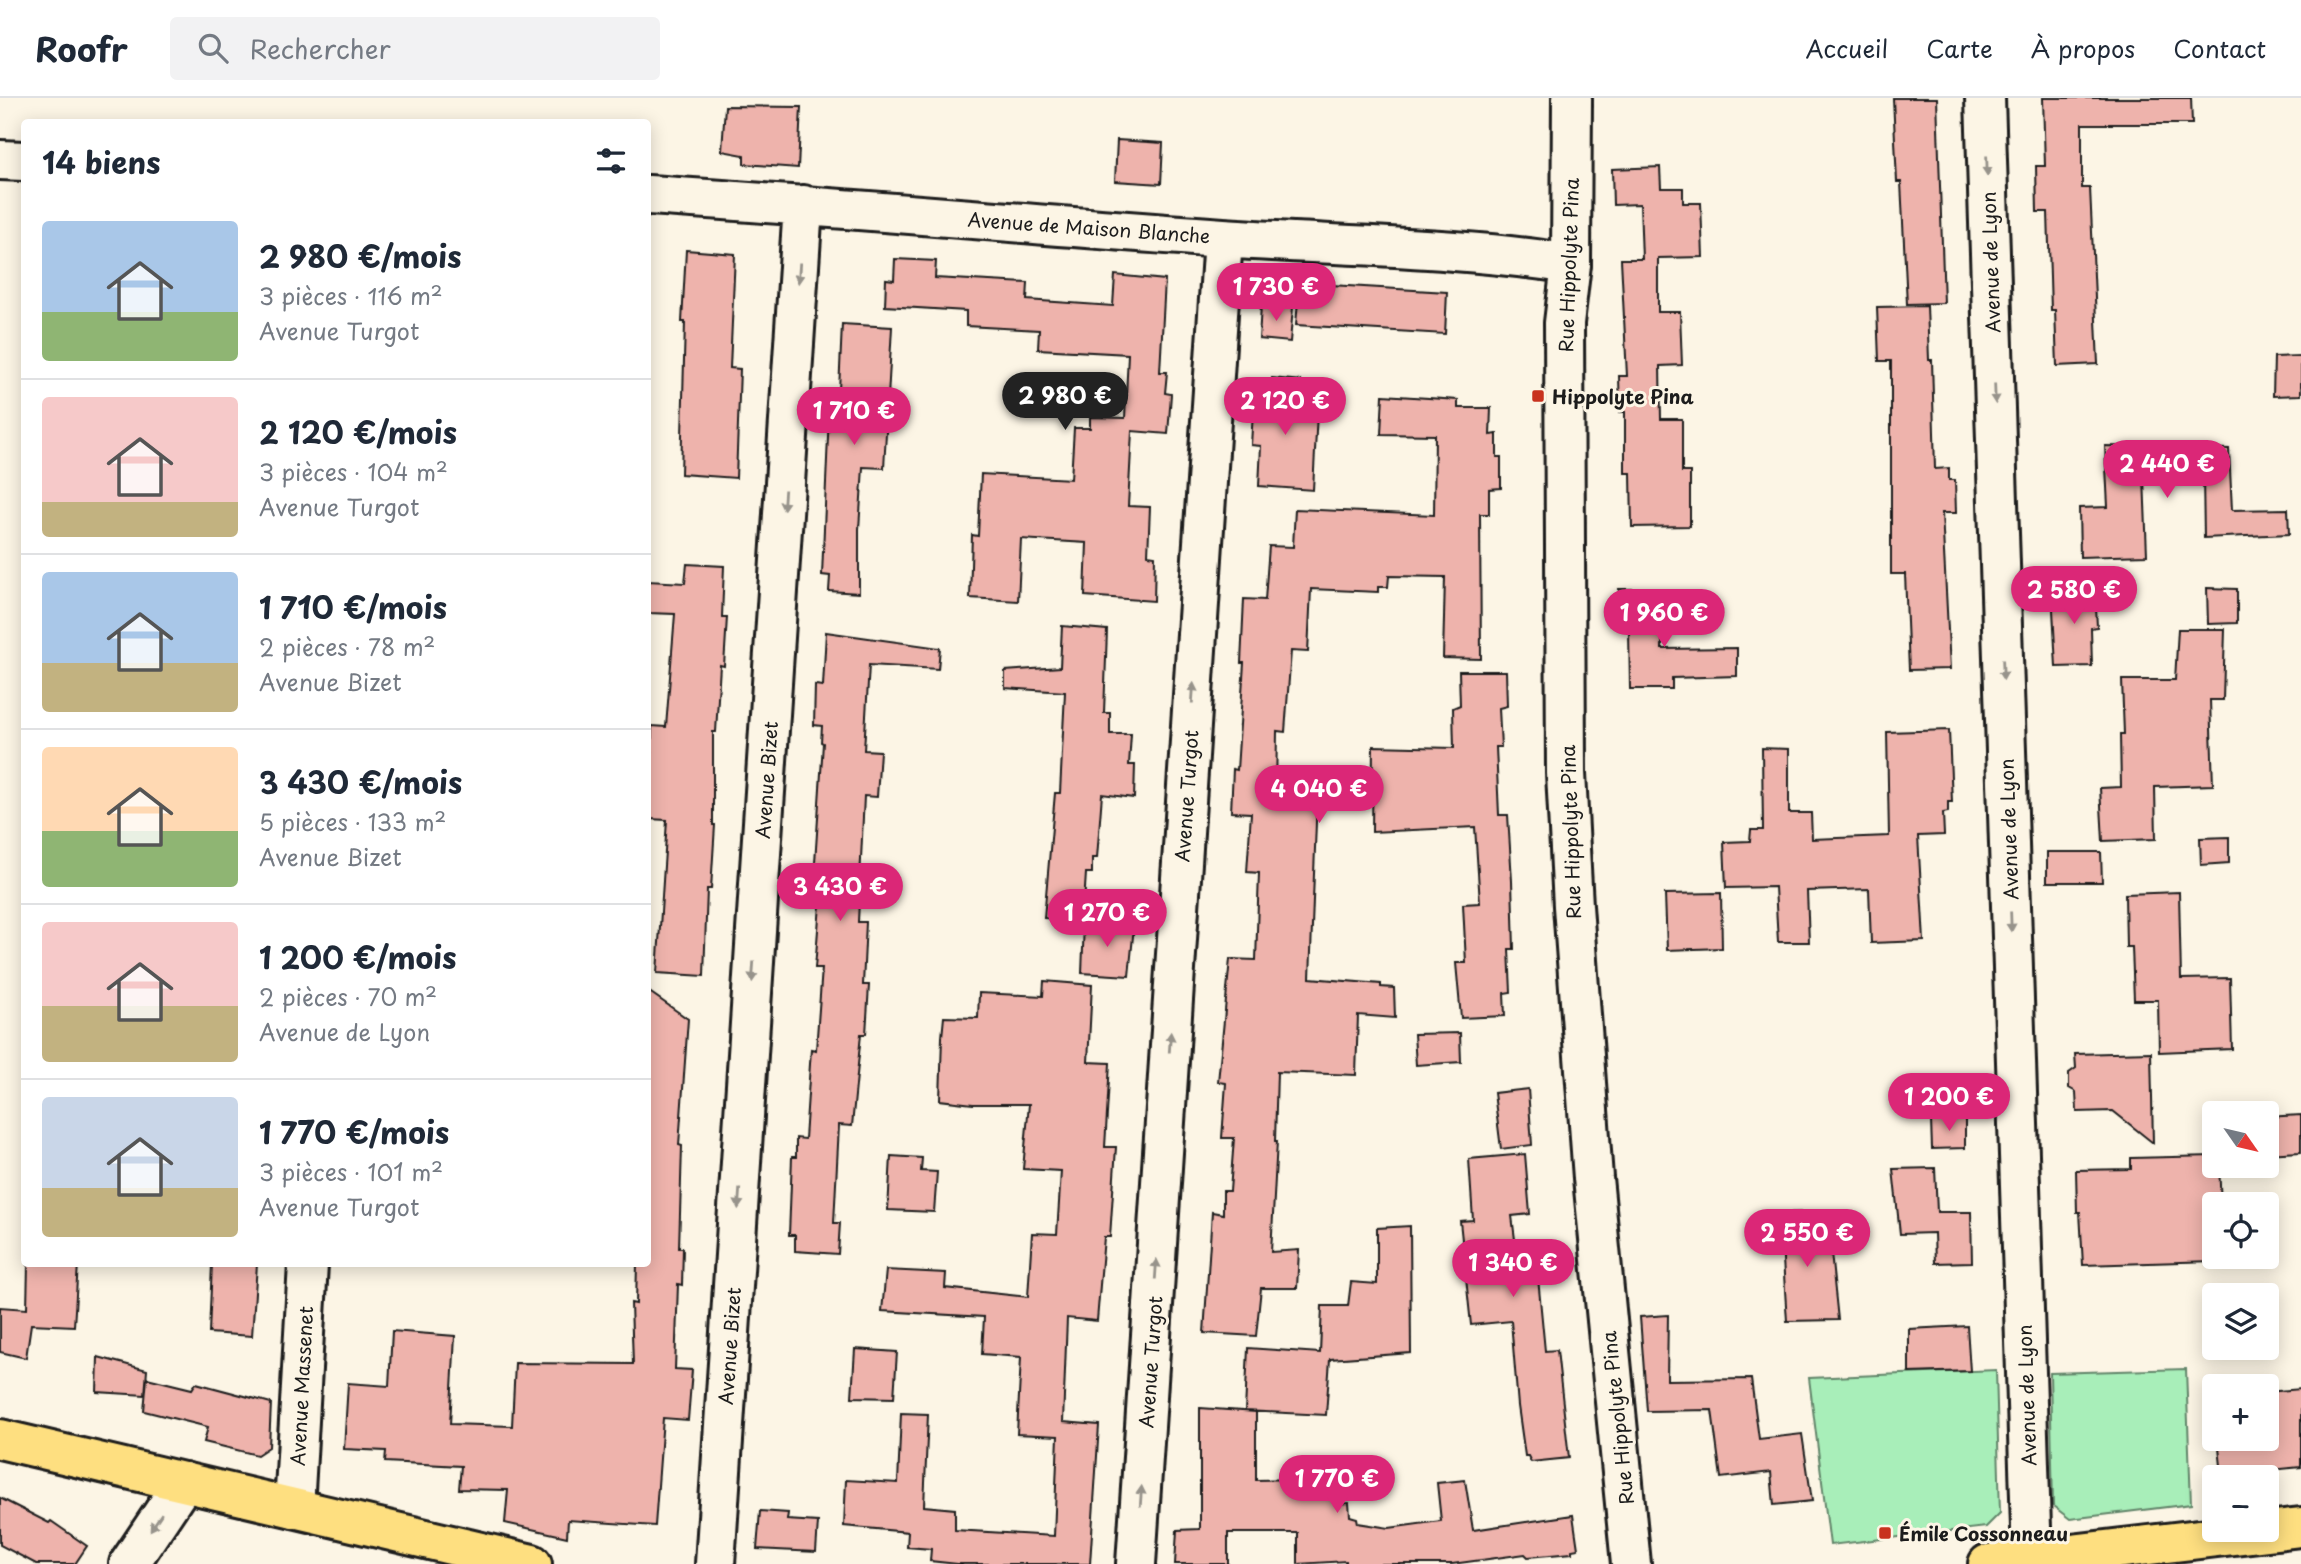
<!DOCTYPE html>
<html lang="fr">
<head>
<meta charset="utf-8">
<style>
	body { margin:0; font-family:"Playpen Sans",sans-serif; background:#f2f2f3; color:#1f2937; height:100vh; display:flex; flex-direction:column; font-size:26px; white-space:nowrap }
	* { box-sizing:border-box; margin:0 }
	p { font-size:23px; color:#747a83 }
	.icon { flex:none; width:38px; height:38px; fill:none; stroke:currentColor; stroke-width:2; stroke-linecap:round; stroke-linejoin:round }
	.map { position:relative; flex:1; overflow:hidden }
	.sheet { position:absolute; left:21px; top:21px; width:630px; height:1148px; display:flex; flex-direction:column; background:#fff; border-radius:7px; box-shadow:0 4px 18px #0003 }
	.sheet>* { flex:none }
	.needle { width:46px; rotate:124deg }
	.buttons { position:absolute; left:2202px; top:1003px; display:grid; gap:14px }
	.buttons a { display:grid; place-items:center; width:77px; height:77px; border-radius:7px; background:#fff; box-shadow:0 4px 18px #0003; font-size:35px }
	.price { position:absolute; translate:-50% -60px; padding:0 16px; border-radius:24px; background:#db2777; color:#fff; font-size:23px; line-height:46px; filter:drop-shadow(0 2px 4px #0008) }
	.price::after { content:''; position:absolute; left:50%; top:42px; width:21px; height:16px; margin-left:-10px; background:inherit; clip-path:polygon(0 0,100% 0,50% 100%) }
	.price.active { background:#222; color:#fff }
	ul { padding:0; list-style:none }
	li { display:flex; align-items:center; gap:21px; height:175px; padding:0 21px }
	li+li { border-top:2px solid #e0e1e3 }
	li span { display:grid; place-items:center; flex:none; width:196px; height:140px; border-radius:7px; color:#555 }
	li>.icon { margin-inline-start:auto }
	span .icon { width:84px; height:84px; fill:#fffc; stroke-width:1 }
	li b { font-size:30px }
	h2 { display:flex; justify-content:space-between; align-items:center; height:84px; padding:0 21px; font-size:30px }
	header { display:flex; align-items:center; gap:42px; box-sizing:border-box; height:98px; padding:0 35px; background:#fff; border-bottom:2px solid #e0e1e3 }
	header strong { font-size:33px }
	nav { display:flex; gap:38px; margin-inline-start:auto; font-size:24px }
	.search { width:490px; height:63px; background:#f2f2f3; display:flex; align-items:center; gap:18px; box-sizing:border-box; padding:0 24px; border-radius:7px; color:#747a83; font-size:26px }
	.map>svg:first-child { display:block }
	.green { fill:#a8eeb9; stroke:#62856a; stroke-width:2 }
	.building { fill:#eeb3ac; stroke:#1c1c1c; stroke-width:2 }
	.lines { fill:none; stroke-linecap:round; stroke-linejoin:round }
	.minor-casing { stroke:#1c1c1c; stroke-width:44 }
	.secondary-casing { stroke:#1c1c1c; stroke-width:44 }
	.primary-casing { stroke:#1c1c1c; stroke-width:44 }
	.minor { stroke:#fcf5e5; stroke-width:38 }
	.secondary { stroke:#fcf5e5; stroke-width:38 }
	.primary { stroke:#fedf80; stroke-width:38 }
	.oneway { fill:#97938b }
	.poi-dot { fill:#c8321e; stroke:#fcf5e5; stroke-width:2.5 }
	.labels { text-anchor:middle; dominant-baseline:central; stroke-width:6; stroke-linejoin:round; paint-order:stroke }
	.street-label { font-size:19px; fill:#1c1c1c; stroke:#fcf5e5 }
	.poi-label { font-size:19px; font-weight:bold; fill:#1c1c1c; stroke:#fcf5e5; text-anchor:start }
</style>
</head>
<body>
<header>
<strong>Roofr</strong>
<div class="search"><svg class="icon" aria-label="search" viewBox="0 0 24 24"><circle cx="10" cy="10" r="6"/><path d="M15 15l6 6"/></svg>Rechercher</div>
<nav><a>Accueil</a><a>Carte</a><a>À propos</a><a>Contact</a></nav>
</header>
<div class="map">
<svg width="2301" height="1466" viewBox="0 0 2301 1466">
	<rect width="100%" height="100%" fill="#fcf5e5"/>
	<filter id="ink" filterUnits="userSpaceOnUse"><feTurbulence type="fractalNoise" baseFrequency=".0143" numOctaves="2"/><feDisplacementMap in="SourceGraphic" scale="14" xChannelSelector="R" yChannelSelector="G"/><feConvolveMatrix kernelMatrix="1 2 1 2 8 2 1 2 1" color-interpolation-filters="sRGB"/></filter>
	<g filter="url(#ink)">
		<path class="green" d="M 2186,1271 L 2191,1406 L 2070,1421 L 2053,1408 L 2050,1275 Z
			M 1996,1272 L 2000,1415 L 1986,1429 L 1830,1447 L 1809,1280 Z"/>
		<path class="building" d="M 1893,0 L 1937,0 L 1944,205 L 1907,206 L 1901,84 L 1897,84 Z
			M 2043,0 L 2191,0 L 2192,26 L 2082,26 L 2082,90 L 2090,90 L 2098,266 L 2057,268 L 2055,212 L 2051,212 L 2048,114 L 2037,114 L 2036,68 L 2045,68 Z
			M 725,8 L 801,9 L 798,70 L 744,66 L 744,57 L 722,53 Z
			M 1117,42 L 1163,45 L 1161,86 L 1115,83 Z
			M 1660,69 L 1661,90 L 1683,90 L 1683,105 L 1701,105 L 1703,159 L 1658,160 L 1658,214 L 1680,214 L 1682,267 L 1660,268 L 1661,321 L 1682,321 L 1682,374 L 1690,374 L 1690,428 L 1632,429 L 1631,375 L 1625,375 L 1625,314 L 1620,314 L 1619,278 L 1627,278 L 1621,161 L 1642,161 L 1640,106 L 1613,107 L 1612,71 Z
			M 686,152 L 735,156 L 730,270 L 740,271 L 736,380 L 681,376 L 685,224 L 682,224 Z
			M 895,161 L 936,163 L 935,180 L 1028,185 L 1027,202 L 1113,208 L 1115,177 L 1165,182 L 1160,274 L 1167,274 L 1165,295 L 1171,296 L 1168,336 L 1132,333 L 1128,408 L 1150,409 L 1148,457 L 1155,458 L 1154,503 L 1085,498 L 1087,445 L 1021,441 L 1018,503 L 970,500 L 972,437 L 978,438 L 981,376 L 1071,381 L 1074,330 L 1090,330 L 1090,319 L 1125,320 L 1128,256 L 1038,251 L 1039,232 L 966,228 L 966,213 L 885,208 L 886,181 L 894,182 Z
			M 1314,186 L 1447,194 L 1445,236 L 1296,227 L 1299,190 L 1313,192 Z
			M 1261,207 L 1293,209 L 1290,244 L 1259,241 Z
			M 1927,208 L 1929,262 L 1932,262 L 1935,371 L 1949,370 L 1949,382 L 1955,382 L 1956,415 L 1942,415 L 1950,571 L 1909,572 L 1905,476 L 1891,476 L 1891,263 L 1879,263 L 1877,209 Z
			M 842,226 L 892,229 L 884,370 L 863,369 L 859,431 L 859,495 L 829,493 L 830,478 L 822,477 L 829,315 L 838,315 Z
			M 2301,258 L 2301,297 L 2273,298 L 2274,259 Z
			M 1272,280 L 1301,283 L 1299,313 L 1317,314 L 1313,392 L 1259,388 L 1261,348 L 1251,347 L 1254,297 L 1271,297 Z
			M 1383,297 L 1458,302 L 1458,310 L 1491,310 L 1490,337 L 1497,336 L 1497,359 L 1501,359 L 1501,390 L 1489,391 L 1489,416 L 1480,416 L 1481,561 L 1443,560 L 1445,479 L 1389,478 L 1388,489 L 1378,489 L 1378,494 L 1311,491 L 1308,554 L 1291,553 L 1285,634 L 1277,633 L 1276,695 L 1317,698 L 1310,880 L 1381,886 L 1381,889 L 1394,890 L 1395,920 L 1358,917 L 1356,977 L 1277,974 L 1275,1043 L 1277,1043 L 1271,1154 L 1299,1152 L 1297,1190 L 1261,1190 L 1256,1238 L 1204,1235 L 1212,1114 L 1223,1116 L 1223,1093 L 1230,1093 L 1234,1040 L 1222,1040 L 1226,985 L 1218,984 L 1230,861 L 1256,862 L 1259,775 L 1247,774 L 1251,715 L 1231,714 L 1233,671 L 1237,672 L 1244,565 L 1241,565 L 1244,501 L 1265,502 L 1269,448 L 1293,449 L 1295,411 L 1434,417 L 1435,337 L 1381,336 Z
			M 2105,348 L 2229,351 L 2232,412 L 2288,411 L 2289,436 L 2204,440 L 2203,377 L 2144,379 L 2147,457 L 2080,459 L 2079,410 L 2108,409 Z
			M 687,466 L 724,468 L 722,519 L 727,519 L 724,568 L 720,567 L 716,634 L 713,634 L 713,727 L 715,727 L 711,791 L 707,791 L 704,878 L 657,875 L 667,722 L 649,721 L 652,628 L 666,629 L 675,516 L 648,515 L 648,483 L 685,485 Z
			M 2095,490 L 2097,529 L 2091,530 L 2092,568 L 2056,569 L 2052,492 Z
			M 2207,490 L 2237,491 L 2237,525 L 2208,526 Z
			M 1619,491 L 1650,491 L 1650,515 L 1663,515 L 1662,551 L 1737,550 L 1737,578 L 1672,580 L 1672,591 L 1630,591 L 1629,532 L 1620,532 Z
			M 1062,528 L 1107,532 L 1104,615 L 1110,615 L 1110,636 L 1131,636 L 1129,667 L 1135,667 L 1134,700 L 1102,696 L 1097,760 L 1092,760 L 1092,775 L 1086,775 L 1083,822 L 1044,820 L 1055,695 L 1060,695 L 1065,594 L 1005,590 L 1005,573 L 1060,569 Z
			M 2178,531 L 2225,531 L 2223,602 L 2210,602 L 2213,687 L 2155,689 L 2156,741 L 2103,743 L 2100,690 L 2121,689 L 2120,636 L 2124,636 L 2122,582 L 2175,582 Z
			M 826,534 L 940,550 L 938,571 L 869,567 L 864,652 L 880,653 L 877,699 L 864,698 L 858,824 L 866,824 L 863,887 L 869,887 L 866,936 L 861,936 L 852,1028 L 839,1027 L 834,1125 L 840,1125 L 838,1156 L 795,1153 L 795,1137 L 789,1137 L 792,1059 L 796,1059 L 796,1040 L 805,1041 L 811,951 L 816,952 L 822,870 L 815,870 L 822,781 L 814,780 L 823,645 L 821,644 L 822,628 L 814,627 L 815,587 L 823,588 Z
			M 1459,573 L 1506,573 L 1507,608 L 1499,610 L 1501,649 L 1496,649 L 1499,717 L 1508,717 L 1512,783 L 1514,851 L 1509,851 L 1511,894 L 1504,895 L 1505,918 L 1461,920 L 1456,865 L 1466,865 L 1463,806 L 1480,805 L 1475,729 L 1372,734 L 1373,648 L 1454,650 L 1453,610 L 1460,607 Z
			M 1949,632 L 1952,704 L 1948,704 L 1948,714 L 1943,715 L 1944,737 L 1918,738 L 1924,843 L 1871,845 L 1869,791 L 1807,793 L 1809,844 L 1778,844 L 1775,789 L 1726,790 L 1724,744 L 1750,743 L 1751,732 L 1763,732 L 1762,650 L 1789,651 L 1789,715 L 1811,715 L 1812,741 L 1889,738 L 1887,634 Z
			M 2229,739 L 2229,765 L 2201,767 L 2200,740 Z
			M 2047,754 L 2101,754 L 2102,784 L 2047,784 Z
			M 2179,794 L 2181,881 L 2230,880 L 2232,951 L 2159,954 L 2158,902 L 2134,902 L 2132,849 L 2126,849 L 2125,796 Z
			M 1721,795 L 1722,850 L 1667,852 L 1665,796 Z
			M 1084,825 L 1134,828 L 1129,878 L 1082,875 Z
			M 1044,883 L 1092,887 L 1088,964 L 1110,965 L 1105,1049 L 1116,1049 L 1110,1139 L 1104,1139 L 1097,1223 L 1067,1220 L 1063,1324 L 1099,1327 L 1090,1466 L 958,1466 L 930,1463 L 931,1451 L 907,1449 L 908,1434 L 844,1428 L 846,1382 L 898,1385 L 901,1315 L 928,1316 L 924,1408 L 955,1411 L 955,1432 L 1054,1438 L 1058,1338 L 1017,1336 L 1021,1259 L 982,1256 L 984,1219 L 882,1213 L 886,1172 L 946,1175 L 945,1190 L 1028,1199 L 1032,1135 L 1057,1136 L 1061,1073 L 1023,1071 L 1029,1006 L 973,1006 L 940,1002 L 942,939 L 944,919 L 978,920 L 979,895 L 1043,898 Z
			M 648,893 L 688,921 L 679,1047 L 682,1048 L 679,1150 L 683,1150 L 682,1187 L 678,1186 L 675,1271 L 692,1272 L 688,1322 L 663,1320 L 655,1428 L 568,1422 L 567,1439 L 505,1425 L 508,1392 L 459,1391 L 461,1368 L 385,1364 L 386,1353 L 344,1351 L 348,1285 L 389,1288 L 392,1233 L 455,1238 L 450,1326 L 512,1328 L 515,1265 L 633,1266 L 631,1205 L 636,1206 L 637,1166 L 648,1166 Z
			M 1460,935 L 1461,964 L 1416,967 L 1414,936 Z
			M 2151,954 L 2153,1045 L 2113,1013 L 2077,1014 L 2076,994 L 2069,990 L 2069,975 L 2076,970 L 2075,956 Z
			M 1528,991 L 1532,1047 L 1501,1051 L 1494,995 Z
			M 2301,1017 L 2301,1054 L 2266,1056 L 2266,1019 Z
			M 1965,1018 L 1965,1050 L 1932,1051 L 1931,1022 Z
			M 1525,1056 L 1530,1116 L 1512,1118 L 1520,1181 L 1538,1180 L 1545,1253 L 1557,1252 L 1569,1360 L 1531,1364 L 1528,1358 L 1525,1358 L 1518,1308 L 1511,1223 L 1471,1227 L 1460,1123 L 1473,1122 L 1469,1061 Z
			M 891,1058 L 922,1060 L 921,1073 L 937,1074 L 934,1114 L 888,1112 Z
			M 2214,1058 L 2214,1068 L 2219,1068 L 2221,1106 L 2214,1106 L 2214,1163 L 2083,1167 L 2080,1114 L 2077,1114 L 2076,1072 L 2131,1071 L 2131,1060 Z
			M 1935,1070 L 1937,1114 L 1971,1114 L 1972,1164 L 1935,1165 L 1934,1135 L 1900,1136 L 1893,1071 Z
			M 1820,1114 L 1824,1146 L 1830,1145 L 1838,1222 L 1787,1223 L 1780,1115 Z
			M 1410,1128 L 1411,1255 L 1330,1261 L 1326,1317 L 1245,1313 L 1248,1250 L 1320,1255 L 1322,1208 L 1348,1208 L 1351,1184 L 1377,1186 L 1377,1130 Z
			M 28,1166 L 78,1166 L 74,1228 L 31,1226 L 26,1260 L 0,1254 L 0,1209 L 27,1211 Z
			M 212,1166 L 257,1166 L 252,1238 L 209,1235 Z
			M 1668,1217 L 1667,1282 L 1751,1281 L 1759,1341 L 1802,1336 L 1812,1403 L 1774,1407 L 1771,1374 L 1721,1380 L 1712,1312 L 1647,1313 L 1640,1219 Z
			M 1967,1228 L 1970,1273 L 1909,1275 L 1909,1231 Z
			M 855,1251 L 897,1254 L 894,1300 L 852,1299 Z
			M 98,1259 L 147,1272 L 145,1297 L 97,1294 Z
			M 147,1280 L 192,1291 L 196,1285 L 271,1305 L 269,1349 L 257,1357 L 204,1344 L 208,1329 L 144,1313 Z
			M 2301,1291 L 2301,1369 L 2222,1377 L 2218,1340 L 2266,1340 L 2266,1294 Z
			M 1200,1310 L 1256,1314 L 1256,1382 L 1297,1381 L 1297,1398 L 1336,1396 L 1338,1406 L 1349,1405 L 1350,1418 L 1357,1420 L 1358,1425 L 1389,1430 L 1441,1423 L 1437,1385 L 1465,1382 L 1473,1432 L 1573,1417 L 1578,1451 L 1572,1452 L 1572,1455 L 1528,1459 L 1525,1456 L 1452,1466 L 1346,1466 L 1346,1463 L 1298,1466 L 1298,1435 L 1228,1435 L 1228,1466 L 1175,1466 L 1177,1432 L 1200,1431 Z
			M 0,1400 L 49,1425 L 51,1423 L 87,1448 L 75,1466 L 36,1466 L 0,1447 Z
			M 760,1413 L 788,1415 L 787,1422 L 818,1424 L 816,1454 L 757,1451 Z"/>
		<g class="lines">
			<defs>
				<path id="minor" d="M 1985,0 L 2032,1461
					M 0,62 L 24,63
					M 648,97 C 840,109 1031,127 1223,140 C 1339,148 1456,148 1571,166
					M 294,1410 L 308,1166
					M 129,1466 L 184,1384
					M 715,1466 L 803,107
					M 1136,1466 L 1223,140"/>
				<path id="secondary" d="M 1572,0 L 1571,166 L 1564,225 L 1566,675 L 1573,808 L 1593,1080 L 1631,1466"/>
				<path id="primary" d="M 0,1341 L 532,1466
					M 1988,1466 L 2301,1429"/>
			</defs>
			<use href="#minor" class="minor-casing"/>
			<use href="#secondary" class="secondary-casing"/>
			<use href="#primary" class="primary-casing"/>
			<use href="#minor" class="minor"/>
			<use href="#secondary" class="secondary"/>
			<use href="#primary" class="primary"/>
		</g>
		<defs><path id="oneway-solid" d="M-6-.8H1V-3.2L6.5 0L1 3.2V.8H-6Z" transform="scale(1.75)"/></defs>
		<g class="oneway">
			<use href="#oneway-solid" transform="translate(1987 68) rotate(88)"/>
			<use href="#oneway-solid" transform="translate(799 175) rotate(94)"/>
			<use href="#oneway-solid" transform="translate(1995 296) rotate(88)"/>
			<use href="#oneway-solid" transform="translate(784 402) rotate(94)"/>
			<use href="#oneway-solid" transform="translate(2003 572) rotate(88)"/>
			<use href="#oneway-solid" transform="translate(1193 595) rotate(-86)"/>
			<use href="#oneway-solid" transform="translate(2011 824) rotate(88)"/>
			<use href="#oneway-solid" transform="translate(753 874) rotate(94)"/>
			<use href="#oneway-solid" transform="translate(1170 944) rotate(-86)"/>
			<use href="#oneway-solid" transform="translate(739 1101) rotate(94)"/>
			<use href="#oneway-solid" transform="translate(1156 1171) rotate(-86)"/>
			<use href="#oneway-solid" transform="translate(1141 1398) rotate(-86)"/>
			<use href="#oneway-solid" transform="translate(156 1424) rotate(124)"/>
		</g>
	</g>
	<g class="poi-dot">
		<rect x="1531" y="291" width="14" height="14" rx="3.5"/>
		<rect x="1878" y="1428" width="14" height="14" rx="3.5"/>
	</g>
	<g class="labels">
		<g class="street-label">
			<text transform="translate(1089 129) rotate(4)">Avenue de Maison Blanche</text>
			<text transform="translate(1990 164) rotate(-92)">Avenue de Lyon</text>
			<text transform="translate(1568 167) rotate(-88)">Rue Hippolyte Pina</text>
			<text transform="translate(766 682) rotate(-86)">Avenue Bizet</text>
			<text transform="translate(1186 698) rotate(-86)">Avenue Turgot</text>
			<text transform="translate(2008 731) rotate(-92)">Avenue de Lyon</text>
			<text transform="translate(1570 734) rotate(-92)">Rue Hippolyte Pina</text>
			<text transform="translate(729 1248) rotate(-86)">Avenue Bizet</text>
			<text transform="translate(1150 1264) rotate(-86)">Avenue Turgot</text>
			<text transform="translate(301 1288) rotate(-87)">Avenue Massenet</text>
			<text transform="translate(2026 1297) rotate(-92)">Avenue de Lyon</text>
			<text transform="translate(1617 1320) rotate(-96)">Rue Hippolyte Pina</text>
		</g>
		<g class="poi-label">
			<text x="1552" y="298">Hippolyte Pina</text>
			<text x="1899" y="1435">Émile Cossonneau</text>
		</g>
	</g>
</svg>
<div class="buttons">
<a><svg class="needle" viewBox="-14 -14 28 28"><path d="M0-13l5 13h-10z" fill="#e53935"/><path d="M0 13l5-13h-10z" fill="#747a83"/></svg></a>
<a><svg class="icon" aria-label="locate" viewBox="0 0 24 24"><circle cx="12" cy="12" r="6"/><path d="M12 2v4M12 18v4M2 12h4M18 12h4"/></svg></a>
<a><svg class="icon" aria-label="layers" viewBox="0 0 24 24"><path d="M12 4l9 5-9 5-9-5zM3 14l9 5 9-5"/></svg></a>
<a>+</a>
<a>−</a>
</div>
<b class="price" style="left:1276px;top:225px">1 730 €</b>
<b class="price active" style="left:1065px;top:334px">2 980 €</b>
<b class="price" style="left:1285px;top:339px">2 120 €</b>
<b class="price" style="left:854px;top:349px">1 710 €</b>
<b class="price" style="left:2167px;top:402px">2 440 €</b>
<b class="price" style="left:2074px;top:528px">2 580 €</b>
<b class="price" style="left:1664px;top:551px">1 960 €</b>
<b class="price" style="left:1319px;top:727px">4 040 €</b>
<b class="price" style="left:840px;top:825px">3 430 €</b>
<b class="price" style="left:1107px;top:851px">1 270 €</b>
<b class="price" style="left:1949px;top:1035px">1 200 €</b>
<b class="price" style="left:1807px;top:1171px">2 550 €</b>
<b class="price" style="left:1513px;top:1201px">1 340 €</b>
<b class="price" style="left:1337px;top:1417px">1 770 €</b>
<section class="sheet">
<h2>14 biens<svg class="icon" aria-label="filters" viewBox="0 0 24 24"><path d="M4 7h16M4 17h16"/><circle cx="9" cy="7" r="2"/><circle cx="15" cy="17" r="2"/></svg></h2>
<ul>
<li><span style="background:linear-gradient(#a9c7e8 65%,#8fb573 0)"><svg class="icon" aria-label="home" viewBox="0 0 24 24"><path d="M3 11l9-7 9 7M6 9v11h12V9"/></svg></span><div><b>2 980 €/mois</b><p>3 pièces · 116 m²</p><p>Avenue Turgot</p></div></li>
<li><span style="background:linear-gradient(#f6c9c9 75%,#c2b280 0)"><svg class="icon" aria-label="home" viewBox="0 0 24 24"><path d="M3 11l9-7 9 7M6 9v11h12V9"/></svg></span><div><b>2 120 €/mois</b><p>3 pièces · 104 m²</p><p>Avenue Turgot</p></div></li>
<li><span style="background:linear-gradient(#a9c7e8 65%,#c2b280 0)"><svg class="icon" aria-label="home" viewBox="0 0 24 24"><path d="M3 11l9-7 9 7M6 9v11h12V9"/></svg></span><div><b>1 710 €/mois</b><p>2 pièces · 78 m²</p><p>Avenue Bizet</p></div></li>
<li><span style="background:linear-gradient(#ffd9b3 60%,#8fb573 0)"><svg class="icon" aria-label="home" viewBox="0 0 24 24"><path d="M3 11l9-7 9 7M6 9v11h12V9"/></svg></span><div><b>3 430 €/mois</b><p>5 pièces · 133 m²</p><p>Avenue Bizet</p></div></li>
<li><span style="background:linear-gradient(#f6c9c9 60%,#c2b280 0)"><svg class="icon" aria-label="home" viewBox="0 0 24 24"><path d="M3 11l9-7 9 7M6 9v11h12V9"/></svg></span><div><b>1 200 €/mois</b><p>2 pièces · 70 m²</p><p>Avenue de Lyon</p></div></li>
<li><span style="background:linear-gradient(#c9d6e8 65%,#c2b280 0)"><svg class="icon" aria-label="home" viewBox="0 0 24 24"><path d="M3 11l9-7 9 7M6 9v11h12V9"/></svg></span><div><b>1 770 €/mois</b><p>3 pièces · 101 m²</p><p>Avenue Turgot</p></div></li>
</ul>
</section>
</div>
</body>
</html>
